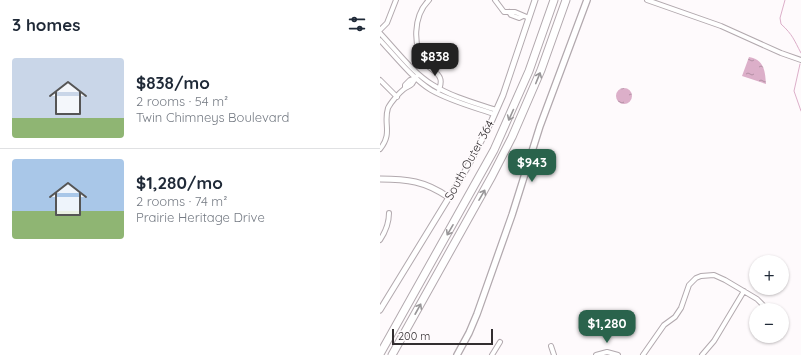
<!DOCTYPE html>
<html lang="en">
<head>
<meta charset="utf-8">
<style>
	body { margin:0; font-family:Quicksand,sans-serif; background:#f6f6f7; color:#1f2937; height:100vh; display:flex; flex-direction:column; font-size:15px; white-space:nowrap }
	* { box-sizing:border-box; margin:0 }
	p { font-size:13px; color:#747a83 }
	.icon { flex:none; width:22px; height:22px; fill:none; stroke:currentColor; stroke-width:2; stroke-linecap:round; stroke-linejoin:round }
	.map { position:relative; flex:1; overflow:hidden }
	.drawer { display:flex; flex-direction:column; background:#fff; width:380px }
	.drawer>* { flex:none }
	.tools { position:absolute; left:369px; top:255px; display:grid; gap:8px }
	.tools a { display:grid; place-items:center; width:40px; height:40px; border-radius:50%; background:#fff; box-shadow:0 1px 3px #0004; font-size:20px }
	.scale { position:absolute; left:12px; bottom:10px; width:101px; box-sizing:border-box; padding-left:4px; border:2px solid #322e30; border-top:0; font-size:11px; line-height:14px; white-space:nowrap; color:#322e30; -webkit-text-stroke:3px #fefafc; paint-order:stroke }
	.price { position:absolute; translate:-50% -34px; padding:0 9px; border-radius:8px; background:#2a634c; color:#fff; font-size:13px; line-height:26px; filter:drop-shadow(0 1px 2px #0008) }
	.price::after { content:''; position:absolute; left:50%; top:24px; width:12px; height:9px; margin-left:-6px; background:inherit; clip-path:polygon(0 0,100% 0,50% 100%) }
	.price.current { background:#222; color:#fff }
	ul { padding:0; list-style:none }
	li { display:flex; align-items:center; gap:12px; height:100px; padding:0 12px }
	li+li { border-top:1px solid #e0e1e3 }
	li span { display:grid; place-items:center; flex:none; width:112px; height:80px; border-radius:4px; color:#555 }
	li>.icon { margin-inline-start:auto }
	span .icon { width:48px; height:48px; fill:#fffc; stroke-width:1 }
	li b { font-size:17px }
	h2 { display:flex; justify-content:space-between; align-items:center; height:48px; padding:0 12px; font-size:17px }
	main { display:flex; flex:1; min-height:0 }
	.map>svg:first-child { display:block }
	.water { fill:url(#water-ripples) }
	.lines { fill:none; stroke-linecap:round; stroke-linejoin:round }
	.stream { stroke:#dcafc9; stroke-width:1 }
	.minor-casing { stroke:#b2a9ae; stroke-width:6 }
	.tertiary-casing { stroke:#b2a9ae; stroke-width:7 }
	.secondary-casing { stroke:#b2a9ae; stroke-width:8 }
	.motorway-casing { stroke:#b2a9ae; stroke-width:9 }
	.minor { stroke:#fff; stroke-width:4 }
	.tertiary { stroke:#fff; stroke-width:5 }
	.secondary { stroke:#fff; stroke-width:5.5 }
	.motorway { stroke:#fff; stroke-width:7 }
	.oneway { stroke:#989698 }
	.labels { text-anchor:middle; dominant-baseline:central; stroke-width:3; stroke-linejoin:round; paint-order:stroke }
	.street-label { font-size:12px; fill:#322e30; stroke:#fefafc }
</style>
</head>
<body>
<main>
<section class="drawer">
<h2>3 homes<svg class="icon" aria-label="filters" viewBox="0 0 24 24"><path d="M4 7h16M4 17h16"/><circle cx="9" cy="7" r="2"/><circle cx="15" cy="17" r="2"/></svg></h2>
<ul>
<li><span style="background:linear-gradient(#c9d6e8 75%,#8fb573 0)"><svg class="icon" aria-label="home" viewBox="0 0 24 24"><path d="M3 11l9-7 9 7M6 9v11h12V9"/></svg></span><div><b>$838/mo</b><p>2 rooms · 54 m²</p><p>Twin Chimneys Boulevard</p></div></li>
<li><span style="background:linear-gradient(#a9c7e8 65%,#8fb573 0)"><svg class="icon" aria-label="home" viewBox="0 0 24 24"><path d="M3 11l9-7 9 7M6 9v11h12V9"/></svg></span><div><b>$1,280/mo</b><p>2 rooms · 74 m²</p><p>Prairie Heritage Drive</p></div></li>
</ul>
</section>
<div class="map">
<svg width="421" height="355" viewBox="0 0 421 355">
	<defs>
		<pattern id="water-ripples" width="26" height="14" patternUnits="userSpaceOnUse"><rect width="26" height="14" fill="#dcafc9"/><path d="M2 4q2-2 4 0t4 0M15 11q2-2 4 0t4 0" fill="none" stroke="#b38fa4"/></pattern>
	</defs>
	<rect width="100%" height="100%" fill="#fefafc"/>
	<path class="water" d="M 369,57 C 384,60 385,70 386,84 L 362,76 Z
		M236 96a8 8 0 1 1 16 0a8 8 0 1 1-16 0Z"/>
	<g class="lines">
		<path class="stream" d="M 405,0 L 400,18 L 401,24 C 413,35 414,40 421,53
			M 420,64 L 414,91 L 421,111"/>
		<defs>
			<path id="minor" d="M 49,0 C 33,16 32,47 46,64 C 50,69 58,72 60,78 C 62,82 60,86 59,90
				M 115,0 L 124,12 L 135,12 L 149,18
				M 267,0 L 341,26 L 401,53 L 421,60
				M 129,12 L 131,15 L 139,18 L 143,16
				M 0,30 L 7,23 L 16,0
				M 0,33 C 16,50 33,73 53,85 C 72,97 95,103 116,110
				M 0,40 C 14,55 33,79 51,90 C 70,101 93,107 114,114
				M 0,80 L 17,97
				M 25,88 L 25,85 L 30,80 L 35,78
				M 0,149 C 13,133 3,124 8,108 C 11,102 19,93 24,89 C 27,87 30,86 32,84 C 34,81 35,79 37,76
				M 0,240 C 6,231 9,223 9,213
				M 171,346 L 174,355
				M 112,355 L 120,342
				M 216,355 L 227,352 L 238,355
				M 263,355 L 284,325 L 295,317 L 301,308 L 309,285 L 316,278 L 321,276 L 334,275 L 345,280 L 377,299 L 388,310
				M 322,355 L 334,341 L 364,291"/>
			<path id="tertiary" d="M 0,179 C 27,179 45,181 68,197
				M 0,310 L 87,168 L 112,120 L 123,95 L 155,0"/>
			<path id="secondary" d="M 77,355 L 89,333 L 97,314 L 132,215 L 160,126 L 207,0"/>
			<path id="motorway" d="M 0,354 L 114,150 L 149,71 L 174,0
				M 12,355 L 112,176 L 132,137 L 161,70 L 186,0"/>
		</defs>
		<use href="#minor" class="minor-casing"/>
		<use href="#tertiary" class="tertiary-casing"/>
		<use href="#secondary" class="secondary-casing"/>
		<use href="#motorway" class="motorway-casing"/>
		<use href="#minor" class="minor"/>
		<use href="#tertiary" class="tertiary"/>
		<use href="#secondary" class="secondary"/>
		<use href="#motorway" class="motorway"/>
	</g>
	<defs><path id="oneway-shaft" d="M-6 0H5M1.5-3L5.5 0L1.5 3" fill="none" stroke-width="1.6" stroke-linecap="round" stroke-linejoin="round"/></defs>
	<g class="oneway">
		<use href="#oneway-shaft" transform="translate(158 78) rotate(-68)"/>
		<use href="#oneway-shaft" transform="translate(131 115) rotate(114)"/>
		<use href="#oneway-shaft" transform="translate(102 195) rotate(-60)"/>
		<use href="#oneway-shaft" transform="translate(70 230) rotate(120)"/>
		<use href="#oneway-shaft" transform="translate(38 309) rotate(-61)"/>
	</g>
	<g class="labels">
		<g class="street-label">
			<text transform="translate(89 160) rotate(-61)">South Outer 364</text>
		</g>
	</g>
</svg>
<div class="tools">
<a>+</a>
<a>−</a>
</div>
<div class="scale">200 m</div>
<b class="price current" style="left:55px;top:77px">$838</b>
<b class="price" style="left:152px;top:183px">$943</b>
<b class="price" style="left:227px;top:344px">$1,280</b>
</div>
</main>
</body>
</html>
